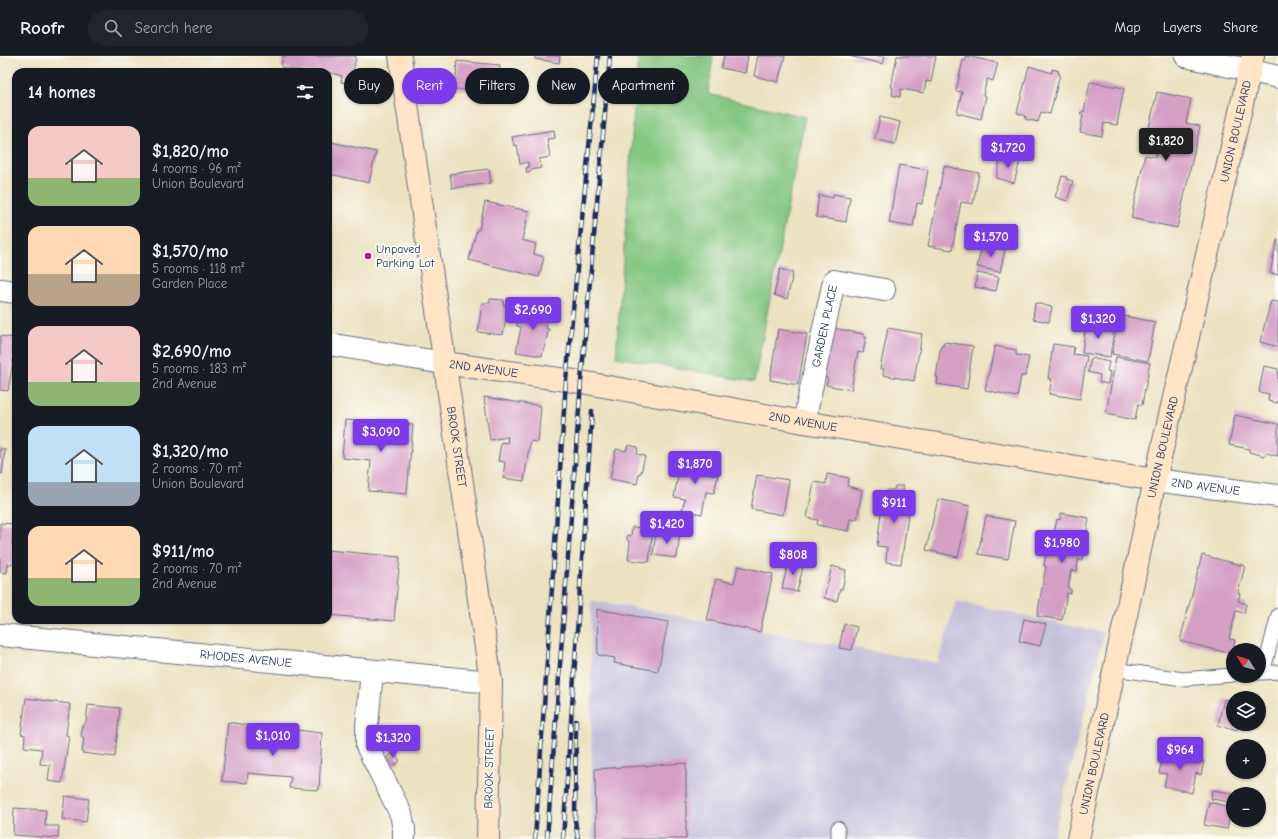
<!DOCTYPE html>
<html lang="en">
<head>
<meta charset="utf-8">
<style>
	body { margin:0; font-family:"Comic Neue",sans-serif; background:#20242c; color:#f1f3f6; height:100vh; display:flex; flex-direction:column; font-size:15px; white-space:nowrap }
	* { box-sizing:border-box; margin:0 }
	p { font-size:13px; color:#9ea1a6 }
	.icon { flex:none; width:22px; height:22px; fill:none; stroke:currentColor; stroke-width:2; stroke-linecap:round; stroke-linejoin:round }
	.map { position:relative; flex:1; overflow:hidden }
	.side { position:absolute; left:12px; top:12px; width:320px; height:556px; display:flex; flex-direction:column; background:#171b24; border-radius:12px; box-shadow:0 1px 3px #0004 }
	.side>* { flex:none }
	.guide { position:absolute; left:344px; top:12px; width:380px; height:36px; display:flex; gap:8px }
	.needle { width:26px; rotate:307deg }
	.controls { position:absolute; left:1226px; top:587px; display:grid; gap:8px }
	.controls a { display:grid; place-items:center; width:40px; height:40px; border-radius:50%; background:#171b24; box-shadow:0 1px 3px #0004; font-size:20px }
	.price { position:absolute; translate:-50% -34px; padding:0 9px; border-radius:4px; background:#7c3aed; color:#fff; font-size:13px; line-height:26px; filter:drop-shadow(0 1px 2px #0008) }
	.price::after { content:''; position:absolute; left:50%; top:24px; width:12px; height:9px; margin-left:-6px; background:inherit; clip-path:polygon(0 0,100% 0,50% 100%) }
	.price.selected { background:#222; color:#fff }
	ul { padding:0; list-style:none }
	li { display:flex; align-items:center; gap:12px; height:100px; padding:0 16px }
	li span { display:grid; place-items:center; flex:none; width:112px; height:80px; border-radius:12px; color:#555 }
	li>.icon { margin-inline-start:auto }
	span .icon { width:48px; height:48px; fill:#fffc; stroke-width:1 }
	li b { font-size:17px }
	h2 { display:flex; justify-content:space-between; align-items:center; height:48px; padding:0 16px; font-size:17px }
	.chip { padding:0 14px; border-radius:18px; background:#171b24; box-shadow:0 1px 3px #0004; font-size:14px; line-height:36px }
	.chip.selected { background:#7c3aed; color:#fff }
	header { display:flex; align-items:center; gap:24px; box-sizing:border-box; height:56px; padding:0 20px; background:#171b24; border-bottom:1px solid #363941 }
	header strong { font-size:19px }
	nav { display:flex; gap:22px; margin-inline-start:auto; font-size:14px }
	.search { width:280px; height:36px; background:#20242c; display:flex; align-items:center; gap:10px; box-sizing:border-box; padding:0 14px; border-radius:22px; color:#9ea1a6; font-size:15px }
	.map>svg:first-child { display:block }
	.industrial { fill:#c5c0da }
	.green { fill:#84c780; stroke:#507b6f }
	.building { fill:#d59fc5 }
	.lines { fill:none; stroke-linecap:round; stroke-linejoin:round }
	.lane-casing { stroke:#646e80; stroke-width:15 }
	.street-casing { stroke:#646e80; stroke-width:24 }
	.secondary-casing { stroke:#646e80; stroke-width:24 }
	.lane { stroke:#fff; stroke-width:13 }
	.street { stroke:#fff; stroke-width:22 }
	.secondary { stroke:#fde5c5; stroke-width:22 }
	.rail-casing { stroke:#1b2f5e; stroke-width:4.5 }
	.rail { stroke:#fdfcf7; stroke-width:3; stroke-dasharray:9; stroke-linecap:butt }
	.poi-dot { fill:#b5179e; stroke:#fdfcf7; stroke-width:1.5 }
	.labels { text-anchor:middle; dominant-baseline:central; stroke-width:3.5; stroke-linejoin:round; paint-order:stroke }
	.street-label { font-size:12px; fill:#1b2f5e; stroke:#fdfcf7 }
	.poi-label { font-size:12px; fill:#1b2f5e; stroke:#fdfcf7; text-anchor:start }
</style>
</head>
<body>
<header>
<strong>Roofr</strong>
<div class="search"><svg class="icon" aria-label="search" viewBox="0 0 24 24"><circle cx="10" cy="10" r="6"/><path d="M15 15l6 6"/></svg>Search here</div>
<nav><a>Map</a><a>Layers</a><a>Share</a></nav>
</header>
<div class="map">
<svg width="1278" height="783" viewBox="0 0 1278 783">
	<rect width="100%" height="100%" fill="#fdfcf7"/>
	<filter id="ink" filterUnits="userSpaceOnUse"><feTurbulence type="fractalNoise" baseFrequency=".025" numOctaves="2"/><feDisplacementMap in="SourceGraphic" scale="8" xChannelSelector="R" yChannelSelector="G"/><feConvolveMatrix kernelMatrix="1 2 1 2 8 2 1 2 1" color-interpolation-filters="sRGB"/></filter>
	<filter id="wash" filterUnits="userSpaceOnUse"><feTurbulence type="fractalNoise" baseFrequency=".012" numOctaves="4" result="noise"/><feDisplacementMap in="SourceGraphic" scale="16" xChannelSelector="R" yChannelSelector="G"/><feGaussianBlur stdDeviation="0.9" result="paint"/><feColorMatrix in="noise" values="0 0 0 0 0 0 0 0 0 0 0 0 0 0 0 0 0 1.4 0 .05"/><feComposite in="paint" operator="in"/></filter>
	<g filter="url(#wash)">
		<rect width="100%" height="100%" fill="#ebe2c0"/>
		<path class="industrial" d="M 591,544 L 938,607 L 956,545 L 1104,577 L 1053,783 L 592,783 Z"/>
		<path class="green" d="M 638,0 L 713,0 L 708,38 L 805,61 L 754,326 L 616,301 Z"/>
		<g id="blocks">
			<path class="building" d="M 283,0 L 356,0 L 351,28 L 341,26 L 342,20 L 328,16 L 316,14 L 316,16 L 307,16 L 281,11 Z
				M 535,0 L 560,0 L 559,7 L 535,3 Z
				M 724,0 L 748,0 L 745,17 L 721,12 Z
				M 758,0 L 785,0 L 778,26 L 754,20 Z
				M 849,0 L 885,0 L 883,8 Z
				M 897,0 L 936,0 L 931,26 L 926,25 L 924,37 L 901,33 L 900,41 L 892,39 L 893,32 L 891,31 Z
				M 966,0 L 998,7 L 993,25 L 987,23 L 983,39 L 986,40 L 981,63 L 957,57 L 962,36 L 956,35 L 963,4 L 965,5 Z
				M 457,5 L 500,9 L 497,37 L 455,33 Z
				M 1029,10 L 1052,17 L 1052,13 L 1059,15 L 1058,17 L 1060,18 L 1050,58 L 1041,56 L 1038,66 L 1025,63 L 1026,60 L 1017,57 Z
				M 1090,26 L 1124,32 L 1117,69 L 1104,67 L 1102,80 L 1080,76 L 1083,59 L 1080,59 L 1081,56 L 1084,56 Z
				M 1157,36 L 1191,43 L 1186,67 L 1200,70 L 1177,172 L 1131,162 L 1145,99 L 1156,101 L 1156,97 L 1144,94 Z
				M 880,61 L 900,66 L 895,88 L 875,83 Z
				M 554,74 L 555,82 L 547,83 L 550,101 L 539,103 L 541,112 L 531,114 L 530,116 L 527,117 L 526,112 L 529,111 L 528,106 L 520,108 L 517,89 L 514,90 L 512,81 Z
				M 331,86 L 376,96 L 369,127 L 330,118 L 331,116 L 328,116 L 328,96 L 329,96 Z
				M 1001,100 L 1020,105 L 1014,127 L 996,122 Z
				M 899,109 L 928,114 L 922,148 L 917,147 L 913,171 L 889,167 Z
				M 944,110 L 979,117 L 973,148 L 961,146 L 952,194 L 928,190 Z
				M 489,113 L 491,127 L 452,132 L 450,118 Z
				M 1062,120 L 1067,121 L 1066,123 L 1073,125 L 1067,145 L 1055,141 Z
				M 833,138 L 850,141 L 846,166 L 816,161 L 819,139 L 833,142 Z
				M 485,146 L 529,155 L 522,184 L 536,188 L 534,198 L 544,201 L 539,221 L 469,204 L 477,173 L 479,174 Z
				M 1277,184 L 1278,184 L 1278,219 L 1270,217 Z
				M 982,189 L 1005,194 L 1000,216 L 977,211 Z
				M 780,213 L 793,217 L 787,243 L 774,239 Z
				M 977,217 L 999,221 L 996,235 L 975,231 Z
				M 490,243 L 504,244 L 503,249 L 508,249 L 503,279 L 478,276 L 482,247 L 490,247 Z
				M 1271,245 L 1278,246 L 1278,291 L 1260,286 Z
				M 529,247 L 543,250 L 541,259 L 549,261 L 546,273 L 549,273 L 542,300 L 516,296 L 521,271 L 517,270 L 517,266 L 520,266 L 523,253 L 528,254 Z
				M 1035,247 L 1052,251 L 1049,266 L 1033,263 Z
				M 1119,259 L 1155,266 L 1148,305 L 1112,298 Z
				M 1086,268 L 1114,272 L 1110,301 L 1082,297 Z
				M 829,271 L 863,278 L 863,280 L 866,281 L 863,297 L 858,296 L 851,334 L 826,329 L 828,322 L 823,321 Z
				M 888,272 L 922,278 L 914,325 L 883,319 L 884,313 L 880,313 Z
				M 778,273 L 807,278 L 798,329 L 770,324 Z
				M 0,280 L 14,282 L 12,293 L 15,293 L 8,335 L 0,334 Z
				M 944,286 L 973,290 L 967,333 L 937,328 L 938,321 L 936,321 L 941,290 L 943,290 Z
				M 1053,288 L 1074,291 L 1073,298 L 1087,300 L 1080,343 L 1049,338 L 1052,323 L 1048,323 Z
				M 995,290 L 1016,294 L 1016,299 L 1029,301 L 1025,320 L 1021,320 L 1017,341 L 985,334 Z
				M 1116,301 L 1150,307 L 1142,349 L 1138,348 L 1135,364 L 1106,358 Z
				M 1091,302 L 1109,306 L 1107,315 L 1110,316 L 1108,328 L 1099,326 L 1100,319 L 1088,316 Z
				M 1264,310 L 1278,313 L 1278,347 L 1268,345 L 1269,338 L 1259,336 Z
				M 484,341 L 541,350 L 538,386 L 530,385 L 524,425 L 503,422 L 505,406 L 498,405 L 501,386 L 507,387 L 508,381 L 490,384 Z
				M 1235,359 L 1278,368 L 1278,400 L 1266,397 L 1265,400 L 1249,396 L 1249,393 L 1229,389 Z
				M 345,364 L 413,369 L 407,438 L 368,435 L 371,405 L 342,402 Z
				M 628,389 L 638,391 L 637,398 L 645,400 L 641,417 L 639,417 L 637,428 L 610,423 L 616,393 L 626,395 Z
				M 0,393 L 5,393 L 2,418 L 0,417 Z
				M 681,404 L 713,410 L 711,418 L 718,419 L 714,437 L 706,436 L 702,458 L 682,454 L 685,443 L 674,441 Z
				M 827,418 L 849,422 L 847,430 L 862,434 L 857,464 L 850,463 L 848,475 L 817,469 L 818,464 L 807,462 L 814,426 L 826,428 Z
				M 757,419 L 789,424 L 783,459 L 751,453 Z
				M 895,430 L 903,430 L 903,436 L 910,437 L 908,445 L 910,446 L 901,508 L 886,506 L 887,491 L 877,490 L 883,441 L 886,441 L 887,434 L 894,434 Z
				M 938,443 L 970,450 L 958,501 L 926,494 Z
				M 1061,457 L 1089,462 L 1082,504 L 1078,504 L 1077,515 L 1071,514 L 1068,533 L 1071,533 L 1071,538 L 1067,537 L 1062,564 L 1037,560 L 1046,510 L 1044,510 L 1047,491 L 1051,492 L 1057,463 L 1060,464 Z
				M 986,460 L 1015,465 L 1008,503 L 978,498 Z
				M 0,467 L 14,468 L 12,489 L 16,490 L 16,508 L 8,508 L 7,517 L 0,516 Z
				M 632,471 L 653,473 L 649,506 L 628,504 L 630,486 L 627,484 L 627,479 L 631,480 Z
				M 656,476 L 680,478 L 677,502 L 653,499 Z
				M 328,494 L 400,501 L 394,565 L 328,559 Z
				M 1202,499 L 1245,510 L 1238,537 L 1240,538 L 1238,545 L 1246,548 L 1244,557 L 1236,555 L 1229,583 L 1235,584 L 1232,598 L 1180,585 Z
				M 789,503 L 804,507 L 797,536 L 782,532 Z
				M 738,510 L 773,518 L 760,576 L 707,564 L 716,523 L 734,527 Z
				M 832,510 L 846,514 L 842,534 L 840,533 L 837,545 L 824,542 Z
				M 597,553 L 668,566 L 658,615 L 614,607 L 615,602 L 598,599 Z
				M 1024,563 L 1046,568 L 1040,590 L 1019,585 Z
				M 844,568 L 857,571 L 852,594 L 839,592 Z
				M 26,642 L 70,648 L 66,679 L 69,680 L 62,727 L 48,725 L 50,709 L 40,708 L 42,693 L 24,691 L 25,679 L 21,678 Z
				M 1224,643 L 1233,645 L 1233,668 L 1239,668 L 1237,674 L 1218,669 Z
				M 88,649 L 120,652 L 115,701 L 82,697 L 84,682 L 81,680 L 82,670 L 86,666 Z
				M 228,666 L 252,670 L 251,677 L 296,682 L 297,674 L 322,677 L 319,734 L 289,732 L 291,721 L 248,717 L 247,727 L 222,725 Z
				M 1164,696 L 1204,705 L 1201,719 L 1196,717 L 1192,737 L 1164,730 L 1167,718 L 1159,717 Z
				M 394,697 L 400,705 L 393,710 L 387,701 Z
				M 686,707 L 686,783 L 596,783 L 595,713 Z
				M 1212,734 L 1232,737 L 1231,746 L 1211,743 Z
				M 65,740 L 89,743 L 86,766 L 62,763 Z
				M 1209,746 L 1227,750 L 1229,746 L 1233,747 L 1232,753 L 1233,759 L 1230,758 L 1227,773 L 1204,769 Z
				M 14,752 L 46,754 L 45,770 L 59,770 L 58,782 L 13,779 Z"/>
		</g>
	</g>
	<g filter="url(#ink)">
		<use href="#blocks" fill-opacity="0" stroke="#646e80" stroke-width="1"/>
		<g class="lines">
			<defs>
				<path id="lane" d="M 1114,613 L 1183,623 L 1233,619
					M 1259,617 L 1263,617 L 1278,559
					M 1263,617 L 1278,616
					M 838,783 L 838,772"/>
				<g id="street">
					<path d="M 1186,0 L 1278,21"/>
					<path d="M 0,234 L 16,236"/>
					<path d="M 328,288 L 444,307"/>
					<path id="s1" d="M 804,366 L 834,225 L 884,234"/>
					<path id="s2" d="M 1155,424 L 1278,440"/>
					<path id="s3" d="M 0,579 L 491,626"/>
					<path d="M 372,615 L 367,669 L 367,690 L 401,758 L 404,773 L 404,783"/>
				</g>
				<g id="secondary">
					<path id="s4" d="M 400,0 L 491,626 L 488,783"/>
					<path id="s5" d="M 444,307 L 581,326 L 804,366 L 1155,424"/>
					<path id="s6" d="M 1078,783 L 1155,424 L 1253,0"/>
				</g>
			</defs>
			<use href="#lane" class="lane-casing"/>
			<use href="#street" class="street-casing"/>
			<use href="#secondary" class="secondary-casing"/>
			<use href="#lane" class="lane"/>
			<use href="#street" class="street"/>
			<use href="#secondary" class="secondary"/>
			<defs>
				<path id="rail" d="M 576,665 L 575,764 L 578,783
					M 535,783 L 566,325 L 598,0
					M 547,783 L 581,326 L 610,0
					M 563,783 L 592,355"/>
			</defs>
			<use href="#rail" class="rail-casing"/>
			<use href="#rail" class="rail"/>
		</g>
	</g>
	<circle class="poi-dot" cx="368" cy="200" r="4"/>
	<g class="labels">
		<g class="street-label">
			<text stroke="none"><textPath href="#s6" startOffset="725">UNION BOULEVARD</textPath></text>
			<text stroke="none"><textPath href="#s1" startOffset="98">GARDEN PLACE</textPath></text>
			<text stroke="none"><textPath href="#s5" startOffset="40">2ND AVENUE</textPath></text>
			<text stroke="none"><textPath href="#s5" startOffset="364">2ND AVENUE</textPath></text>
			<text stroke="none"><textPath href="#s4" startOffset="395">BROOK STREET</textPath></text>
			<text stroke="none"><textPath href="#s6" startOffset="401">UNION BOULEVARD</textPath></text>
			<text stroke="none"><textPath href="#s2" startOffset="51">2ND AVENUE</textPath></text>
			<text stroke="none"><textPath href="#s3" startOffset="247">RHODES AVENUE</textPath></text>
			<text stroke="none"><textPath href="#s6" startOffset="77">UNION BOULEVARD</textPath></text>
			<text transform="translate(489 712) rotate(-89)">BROOK STREET</text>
		</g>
		<g class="poi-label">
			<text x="376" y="193">Unpaved<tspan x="376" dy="14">Parking Lot</tspan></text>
		</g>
	</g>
</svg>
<div class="controls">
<a><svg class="needle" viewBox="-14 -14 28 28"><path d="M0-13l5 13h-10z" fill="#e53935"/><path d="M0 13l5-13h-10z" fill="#9ea1a6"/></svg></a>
<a><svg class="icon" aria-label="layers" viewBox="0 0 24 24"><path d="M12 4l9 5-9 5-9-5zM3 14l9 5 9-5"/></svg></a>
<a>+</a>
<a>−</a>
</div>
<b class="price selected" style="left:1166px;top:106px">$1,820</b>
<b class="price" style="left:1008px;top:113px">$1,720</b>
<b class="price" style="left:991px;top:202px">$1,570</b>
<b class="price" style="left:533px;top:275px">$2,690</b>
<b class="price" style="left:1098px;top:284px">$1,320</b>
<b class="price" style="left:381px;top:397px">$3,090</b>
<b class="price" style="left:695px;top:429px">$1,870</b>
<b class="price" style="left:894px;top:468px">$911</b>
<b class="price" style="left:667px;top:489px">$1,420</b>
<b class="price" style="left:1062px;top:508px">$1,980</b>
<b class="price" style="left:793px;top:520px">$808</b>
<b class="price" style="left:273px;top:701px">$1,010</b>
<b class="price" style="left:393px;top:703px">$1,320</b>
<b class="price" style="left:1180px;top:715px">$964</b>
<div class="guide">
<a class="chip">Buy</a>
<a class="chip selected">Rent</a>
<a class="chip">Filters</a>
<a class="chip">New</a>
<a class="chip">Apartment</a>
</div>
<section class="side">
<h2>14 homes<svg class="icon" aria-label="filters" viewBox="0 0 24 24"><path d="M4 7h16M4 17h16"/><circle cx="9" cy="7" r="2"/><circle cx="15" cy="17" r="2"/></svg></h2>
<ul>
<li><span style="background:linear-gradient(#f6c9c9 65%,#8fb573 0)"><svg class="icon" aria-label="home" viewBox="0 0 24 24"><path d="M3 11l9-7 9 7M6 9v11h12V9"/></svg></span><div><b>$1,820/mo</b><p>4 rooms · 96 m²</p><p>Union Boulevard</p></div></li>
<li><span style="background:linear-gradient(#ffd9b3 60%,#b9a48a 0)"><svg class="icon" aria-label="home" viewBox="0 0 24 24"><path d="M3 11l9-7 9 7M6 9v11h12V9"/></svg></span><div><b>$1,570/mo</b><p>5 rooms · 118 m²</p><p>Garden Place</p></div></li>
<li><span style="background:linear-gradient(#f6c9c9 70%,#8fb573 0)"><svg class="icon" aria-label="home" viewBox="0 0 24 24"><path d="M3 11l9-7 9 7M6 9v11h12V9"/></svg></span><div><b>$2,690/mo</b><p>5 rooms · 183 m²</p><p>2nd Avenue</p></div></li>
<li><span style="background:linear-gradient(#bfe0f5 70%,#9aa5b1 0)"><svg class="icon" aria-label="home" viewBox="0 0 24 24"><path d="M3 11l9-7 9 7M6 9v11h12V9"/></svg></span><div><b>$1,320/mo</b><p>2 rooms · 70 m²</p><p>Union Boulevard</p></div></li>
<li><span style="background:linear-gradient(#ffd9b3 65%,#8fb573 0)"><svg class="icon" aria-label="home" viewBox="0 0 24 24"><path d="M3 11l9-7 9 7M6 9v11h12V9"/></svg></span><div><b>$911/mo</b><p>2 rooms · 70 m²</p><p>2nd Avenue</p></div></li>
</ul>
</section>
</div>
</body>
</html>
